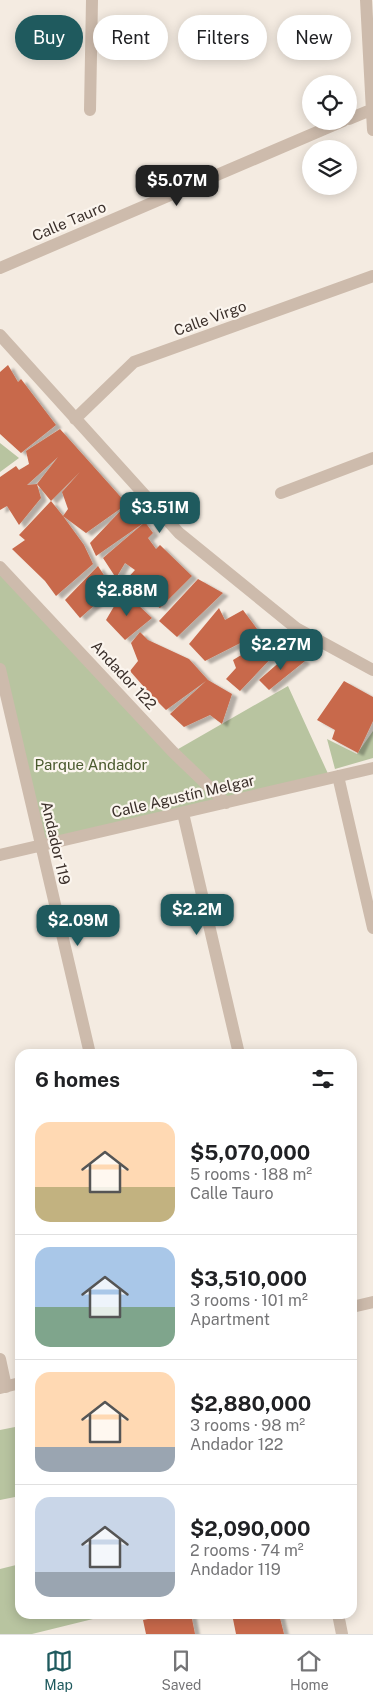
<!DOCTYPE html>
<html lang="en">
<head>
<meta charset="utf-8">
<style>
	body { margin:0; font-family:"Public Sans",sans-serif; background:#f2f2f2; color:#202124; height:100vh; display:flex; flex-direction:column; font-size:19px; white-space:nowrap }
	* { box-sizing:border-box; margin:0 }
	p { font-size:16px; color:#757577 }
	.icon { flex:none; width:28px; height:28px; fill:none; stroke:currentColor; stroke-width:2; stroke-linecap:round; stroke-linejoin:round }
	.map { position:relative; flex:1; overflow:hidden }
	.sheet { position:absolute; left:15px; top:1049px; width:342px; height:570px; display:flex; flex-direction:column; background:#fff; border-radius:15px; box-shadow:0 2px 12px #0003 }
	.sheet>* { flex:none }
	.banner { position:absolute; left:15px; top:15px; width:344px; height:45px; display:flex; gap:10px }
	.fabs { position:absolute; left:302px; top:75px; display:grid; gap:10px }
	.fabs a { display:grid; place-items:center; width:55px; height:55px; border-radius:50%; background:#fff; box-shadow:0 2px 12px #0003; font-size:25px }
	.price { position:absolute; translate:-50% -42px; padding:0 11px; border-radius:10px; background:#1f5a5e; color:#fff; font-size:16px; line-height:32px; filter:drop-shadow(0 1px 2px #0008) }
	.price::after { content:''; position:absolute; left:50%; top:30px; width:15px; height:11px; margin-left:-8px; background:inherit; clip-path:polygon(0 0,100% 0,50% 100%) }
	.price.active { background:#222; color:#fff }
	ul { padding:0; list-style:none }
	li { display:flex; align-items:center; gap:15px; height:125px; padding:0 20px }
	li+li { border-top:1px solid #e0e0e0 }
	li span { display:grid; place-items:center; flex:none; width:140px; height:100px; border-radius:15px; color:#555 }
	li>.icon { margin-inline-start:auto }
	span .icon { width:60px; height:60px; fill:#fffc; stroke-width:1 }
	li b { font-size:21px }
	h2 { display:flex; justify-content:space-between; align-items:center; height:60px; padding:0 20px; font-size:21px }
	.chip { padding:0 18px; border-radius:22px; background:#fff; box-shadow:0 2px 12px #0003; font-size:18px; line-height:45px }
	.chip.active { background:#1f5a5e; color:#fff }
	.tabs { display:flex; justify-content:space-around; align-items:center; height:70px; border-top:1px solid #e0e0e0; background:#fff; font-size:14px; color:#757577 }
	.tabs a { display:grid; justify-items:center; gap:2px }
	.tabs .active { color:#1f5a5e }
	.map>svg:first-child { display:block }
	.green { fill:#b8c4a0 }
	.building { fill:#c8694b; fill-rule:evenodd; filter:url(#shadow) }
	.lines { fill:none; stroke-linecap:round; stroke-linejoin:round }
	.minor { stroke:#cdbbac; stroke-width:12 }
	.labels { text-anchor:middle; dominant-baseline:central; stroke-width:4.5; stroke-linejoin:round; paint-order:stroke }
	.street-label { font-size:15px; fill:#3b302b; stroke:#fbf5ee }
	.park-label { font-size:15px; fill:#4a5a2e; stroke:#fbf5ee }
</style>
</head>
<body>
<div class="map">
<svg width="373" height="1634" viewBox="0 0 373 1634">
	<defs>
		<filter id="shadow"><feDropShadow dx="5.5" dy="3" stdDeviation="1" flood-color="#0004"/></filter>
	</defs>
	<rect width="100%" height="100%" fill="#f4ebe1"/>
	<path class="green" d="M 0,443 L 19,458 L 0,472 Z
		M 0,567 L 173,752 L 288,686 L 330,778 L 40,846 L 0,668 Z
		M 373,731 L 373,758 L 335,769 L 327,739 L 357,754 Z
		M 20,1426 L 20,1496 L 0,1500 L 0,1430 Z
		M 20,1564 L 20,1614 L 100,1614 L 101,1617 L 32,1634 L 0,1634 L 0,1569 Z"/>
	<path class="building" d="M 8,365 L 18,382 L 21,379 L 56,425 L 21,453 L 0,434 L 0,372 Z
		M 60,429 L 127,504 L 86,533 L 63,516 L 84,545 L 93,564 L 56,596 L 45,581 L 12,549 L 25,540 L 19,535 L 51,501 L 37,484 L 41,498 L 19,525 L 7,506 L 0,510 L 0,477 L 16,466 L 19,470 L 29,464 L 26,451 ZM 58,457 L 37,484 L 27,485 ZM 80,472 L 62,492 L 68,509 L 63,516 L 51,501 Z
		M 127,504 L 145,522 L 153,533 L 148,538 L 156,549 L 160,545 L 192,576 L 160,608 L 123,583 L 135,570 L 125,563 L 116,578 L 103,558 L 145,522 L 96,556 L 90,543 Z
		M 98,566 L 113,589 L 80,618 L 65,600 Z
		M 198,579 L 223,593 L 177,637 L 159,621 Z
		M 123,591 L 152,618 L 125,640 L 106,620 Z
		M 219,608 L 225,620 L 243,610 L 260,633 L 205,661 L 189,644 Z
		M 140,632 L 148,640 L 189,659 L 208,680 L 232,694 L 222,724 L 210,715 L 184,727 L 170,714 L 206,681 L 166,710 L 151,695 L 130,671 L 138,661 L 131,643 Z
		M 266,640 L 277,652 L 240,691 L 226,679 L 236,668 L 233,660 Z
		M 291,652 L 305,661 L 269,690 L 259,680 Z
		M 344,681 L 373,697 L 373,721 L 358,753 L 332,739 L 335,730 L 317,720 Z
		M 173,1614 L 191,1614 L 195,1634 L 146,1634 L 143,1620 Z
		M 232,1614 L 279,1614 L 284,1634 L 236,1634 Z"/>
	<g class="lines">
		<path class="minor" d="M 366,0 L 373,130
			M 90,110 L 92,0
			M 349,119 L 373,109
			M 0,268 L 343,121
			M 0,335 L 179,533 L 296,628 L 373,670
			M 75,419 L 134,362 L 373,276
			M 281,493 L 373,458
			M 0,567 L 173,752 L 226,803
			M 0,669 L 90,1054
			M 338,776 L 373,928
			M 183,813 L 239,1054
			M 0,855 L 373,768
			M 352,1307 L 373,1302
			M 0,1359 L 6,1387
			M 0,1388 L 20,1383
			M 338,1614 L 342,1634"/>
	</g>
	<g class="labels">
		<g class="street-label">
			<text transform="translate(69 221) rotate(-23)">Calle Tauro</text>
			<text transform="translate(210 318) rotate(-20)">Calle Virgo</text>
			<text transform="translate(124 675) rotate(47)">Andador 122</text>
			<text transform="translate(183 796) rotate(-13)">Calle Agustín Melgar</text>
			<text transform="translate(56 843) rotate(77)">Andador 119</text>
		</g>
		<g class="park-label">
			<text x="91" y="764">Parque Andador</text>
		</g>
	</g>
</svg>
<div class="fabs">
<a><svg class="icon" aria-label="locate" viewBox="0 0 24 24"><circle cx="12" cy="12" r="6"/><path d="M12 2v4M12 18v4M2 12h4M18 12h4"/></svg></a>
<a><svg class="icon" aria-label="layers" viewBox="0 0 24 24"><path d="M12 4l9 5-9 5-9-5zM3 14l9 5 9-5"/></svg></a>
</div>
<b class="price active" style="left:177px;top:207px">$5.07M</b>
<b class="price" style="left:160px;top:534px">$3.51M</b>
<b class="price" style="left:127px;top:617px">$2.88M</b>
<b class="price" style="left:281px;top:671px">$2.27M</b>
<b class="price" style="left:197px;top:936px">$2.2M</b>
<b class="price" style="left:78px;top:947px">$2.09M</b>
<div class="banner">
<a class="chip active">Buy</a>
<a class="chip">Rent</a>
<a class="chip">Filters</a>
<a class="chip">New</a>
</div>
<section class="sheet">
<h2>6 homes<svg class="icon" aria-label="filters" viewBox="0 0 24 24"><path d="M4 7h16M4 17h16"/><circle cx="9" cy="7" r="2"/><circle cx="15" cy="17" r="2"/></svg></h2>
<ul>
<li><span style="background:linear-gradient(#ffd9b3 65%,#c2b280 0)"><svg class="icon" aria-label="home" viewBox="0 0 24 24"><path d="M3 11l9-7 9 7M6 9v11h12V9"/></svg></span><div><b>$5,070,000</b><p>5 rooms · 188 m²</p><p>Calle Tauro</p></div></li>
<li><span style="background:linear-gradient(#a9c7e8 60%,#7fa58c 0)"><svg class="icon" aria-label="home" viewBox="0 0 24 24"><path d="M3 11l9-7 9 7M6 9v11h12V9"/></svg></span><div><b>$3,510,000</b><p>3 rooms · 101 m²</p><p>Apartment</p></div></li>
<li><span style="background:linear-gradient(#ffd9b3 75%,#9aa5b1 0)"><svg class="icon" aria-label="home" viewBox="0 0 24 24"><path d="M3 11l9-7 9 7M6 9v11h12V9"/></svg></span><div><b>$2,880,000</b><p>3 rooms · 98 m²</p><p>Andador 122</p></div></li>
<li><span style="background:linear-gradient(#c9d6e8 75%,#9aa5b1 0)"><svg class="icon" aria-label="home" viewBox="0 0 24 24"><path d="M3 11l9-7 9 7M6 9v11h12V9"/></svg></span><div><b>$2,090,000</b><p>2 rooms · 74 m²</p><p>Andador 119</p></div></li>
</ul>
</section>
</div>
<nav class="tabs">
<a class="active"><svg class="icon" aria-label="map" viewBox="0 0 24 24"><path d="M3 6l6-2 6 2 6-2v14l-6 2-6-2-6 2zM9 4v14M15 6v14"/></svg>Map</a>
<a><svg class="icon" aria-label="saved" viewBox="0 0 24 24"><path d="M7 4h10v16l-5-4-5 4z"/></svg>Saved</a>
<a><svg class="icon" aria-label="home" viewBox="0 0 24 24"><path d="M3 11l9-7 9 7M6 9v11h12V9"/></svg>Home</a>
</nav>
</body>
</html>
